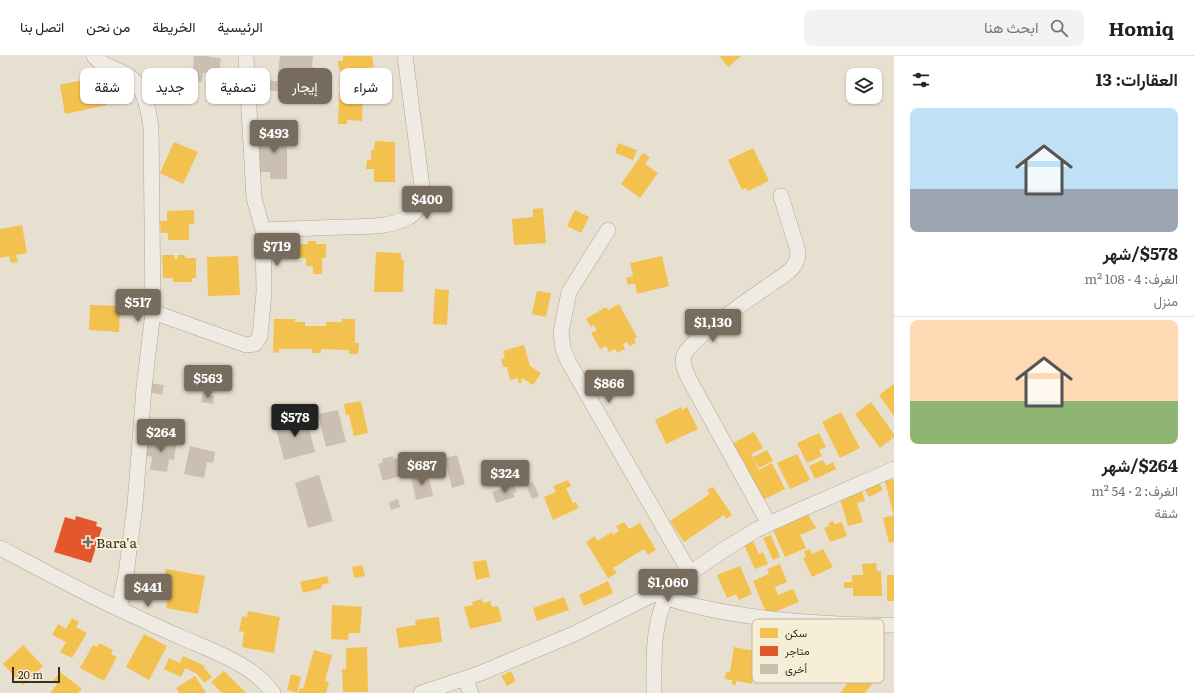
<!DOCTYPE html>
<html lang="ar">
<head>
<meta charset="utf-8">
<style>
	body { margin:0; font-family:Literata,Vazirmatn,serif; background:#f2f2f2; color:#222; direction:rtl; height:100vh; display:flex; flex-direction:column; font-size:15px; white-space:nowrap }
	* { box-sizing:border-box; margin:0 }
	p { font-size:13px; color:#767676 }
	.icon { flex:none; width:22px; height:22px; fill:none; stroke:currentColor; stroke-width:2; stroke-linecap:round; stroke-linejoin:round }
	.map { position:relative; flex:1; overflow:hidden; direction:ltr }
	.details { display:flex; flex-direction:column; background:#fff; width:300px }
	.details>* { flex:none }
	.top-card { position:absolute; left:12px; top:12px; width:380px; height:36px; direction:rtl; display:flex; gap:8px }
	.controls { position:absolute; left:846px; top:12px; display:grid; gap:8px }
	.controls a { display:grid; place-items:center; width:36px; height:36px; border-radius:8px; background:#fff; box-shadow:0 1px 3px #0004; font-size:20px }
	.scale { position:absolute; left:12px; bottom:10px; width:48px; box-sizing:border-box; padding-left:4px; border:2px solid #3d2e20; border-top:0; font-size:11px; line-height:14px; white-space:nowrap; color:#3d2e20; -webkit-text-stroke:3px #f7eed8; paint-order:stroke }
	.price { position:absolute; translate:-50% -34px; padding:0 9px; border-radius:4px; background:#786c5e; color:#fff; font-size:13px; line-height:26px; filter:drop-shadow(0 1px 2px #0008) }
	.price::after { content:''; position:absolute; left:50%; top:24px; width:12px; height:9px; margin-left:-6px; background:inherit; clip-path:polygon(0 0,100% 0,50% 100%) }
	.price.selected { background:#222; color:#fff }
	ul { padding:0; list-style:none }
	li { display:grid; align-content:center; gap:8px; height:212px; padding:0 16px }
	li+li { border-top:1px solid #e0e0e0 }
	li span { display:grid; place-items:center; height:124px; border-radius:8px; color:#555 }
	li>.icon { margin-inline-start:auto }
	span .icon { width:72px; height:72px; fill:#fffc; stroke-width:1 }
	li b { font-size:17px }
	h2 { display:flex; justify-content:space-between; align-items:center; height:48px; padding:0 16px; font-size:17px }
	.pill { padding:0 14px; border-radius:8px; background:#fff; box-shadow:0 1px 3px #0004; font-size:14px; line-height:36px }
	.pill.selected { background:#786c5e; color:#fff }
	header { display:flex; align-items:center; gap:24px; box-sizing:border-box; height:56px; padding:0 20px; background:#fff; border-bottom:1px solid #e0e0e0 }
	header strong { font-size:19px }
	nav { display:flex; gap:22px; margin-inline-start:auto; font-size:14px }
	.search { width:280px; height:36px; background:#f2f2f2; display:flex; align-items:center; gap:10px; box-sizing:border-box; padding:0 14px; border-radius:8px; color:#767676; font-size:15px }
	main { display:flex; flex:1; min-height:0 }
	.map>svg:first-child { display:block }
	.homes { fill:#f2c14e }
	.shops { fill:#e4572e }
	.building { fill:#cbbfb2 }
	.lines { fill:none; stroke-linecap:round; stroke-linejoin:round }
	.minor-casing { stroke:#ada599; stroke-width:16 }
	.minor { stroke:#efebe3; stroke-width:15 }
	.poi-dot { fill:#786c5e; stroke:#f7eed8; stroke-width:1.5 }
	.labels { text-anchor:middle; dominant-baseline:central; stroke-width:4; stroke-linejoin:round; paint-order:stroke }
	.poi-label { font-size:14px; fill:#3d2e20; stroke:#f7eed8; text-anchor:start }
	.key { fill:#f7eed8; stroke:#bfb4a1; stroke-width:1 }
	.key-label { font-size:11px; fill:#3d2e20 }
</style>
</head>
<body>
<header>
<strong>Homiq</strong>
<div class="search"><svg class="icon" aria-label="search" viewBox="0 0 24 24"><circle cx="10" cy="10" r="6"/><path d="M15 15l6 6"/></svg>ابحث هنا</div>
<nav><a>الرئيسية</a><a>الخريطة</a><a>من نحن</a><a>اتصل بنا</a></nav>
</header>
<main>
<section class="details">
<h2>العقارات: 13<svg class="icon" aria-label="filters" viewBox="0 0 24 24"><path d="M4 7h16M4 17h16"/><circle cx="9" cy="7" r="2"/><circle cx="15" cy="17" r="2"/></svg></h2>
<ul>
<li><span style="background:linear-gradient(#bfe0f5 65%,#9aa5b1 0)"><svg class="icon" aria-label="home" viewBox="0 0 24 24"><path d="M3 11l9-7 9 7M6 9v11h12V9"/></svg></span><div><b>$578/شهر</b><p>الغرف: 4 · 108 m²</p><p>منزل</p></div></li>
<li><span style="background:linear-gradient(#ffd9b3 65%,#8fb573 0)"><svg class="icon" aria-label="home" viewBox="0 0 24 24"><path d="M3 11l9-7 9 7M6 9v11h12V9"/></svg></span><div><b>$264/شهر</b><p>الغرف: 2 · 54 m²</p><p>شقة</p></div></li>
</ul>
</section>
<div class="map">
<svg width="894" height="637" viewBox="0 0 894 637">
	<rect width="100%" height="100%" fill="#e7e0d1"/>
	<path class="homes" d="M 343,0 L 372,0 L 374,11 L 339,15 L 338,5 L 343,5 Z
		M 719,0 L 741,0 L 728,11 Z
		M 101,20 L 107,49 L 65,58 L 60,29 Z
		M 339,36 L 363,36 L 362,65 L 347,64 L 347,68 L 338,68 Z
		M 375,85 L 395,86 L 395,126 L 374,126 L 374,113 L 366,113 L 367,104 L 371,104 L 371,94 L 374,94 Z
		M 174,86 L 198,96 L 183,128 L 160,117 Z
		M 618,87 L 637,94 L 633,104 L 615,97 Z
		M 753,92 L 769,125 L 748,135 L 746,132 L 742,134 L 728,104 Z
		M 643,97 L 650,101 L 645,108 L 658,117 L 640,142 L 621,128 Z
		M 543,152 L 546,187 L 514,189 L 512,163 L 533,161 L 533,153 Z
		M 194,154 L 194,168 L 189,168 L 189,184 L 168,184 L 168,177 L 161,177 L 160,165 L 167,165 L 167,155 Z
		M 575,154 L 589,161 L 581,177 L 567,170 Z
		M 22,169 L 27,197 L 16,199 L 18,206 L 11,207 L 9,200 L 0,202 L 0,173 Z
		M 308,185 L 316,185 L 316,188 L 326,188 L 326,202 L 322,202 L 322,218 L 313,218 L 313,210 L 306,210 L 306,202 L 299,202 L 299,188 L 308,188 Z
		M 376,196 L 401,197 L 401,203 L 404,204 L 403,236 L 374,236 Z
		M 162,199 L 174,199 L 175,203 L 177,203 L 178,199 L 185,199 L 185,202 L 196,202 L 196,222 L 192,222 L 192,226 L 173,226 L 173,222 L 163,222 Z
		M 238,200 L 240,239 L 208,240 L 207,201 Z
		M 662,200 L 669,230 L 637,238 L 635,227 L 628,229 L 626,222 L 633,220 L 630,207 Z
		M 435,233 L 449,234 L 447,269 L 433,268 Z
		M 537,235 L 551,237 L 546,261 L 532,258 Z
		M 619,248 L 637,281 L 634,283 L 636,287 L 630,290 L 627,286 L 623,288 L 625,293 L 617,297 L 615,293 L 609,296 L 606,290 L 600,293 L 591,277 L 597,274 L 594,269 L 591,271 L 586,263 L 606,251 L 608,254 Z
		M 90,249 L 120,250 L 119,276 L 89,274 Z
		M 274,263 L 295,263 L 295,266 L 305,266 L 305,270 L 326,270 L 326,266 L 342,266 L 342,263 L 355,263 L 355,287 L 359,287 L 358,298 L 349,298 L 349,294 L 321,293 L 321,297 L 312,297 L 312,293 L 279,293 L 279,297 L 273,296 Z
		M 524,289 L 530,310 L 541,317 L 533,329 L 522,322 L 521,327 L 518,327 L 518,322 L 510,324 L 507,311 L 503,311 L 501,303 L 505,302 L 503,295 Z
		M 894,328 L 894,360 L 879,339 Z
		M 361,345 L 368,377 L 354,380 L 349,359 L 346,359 L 344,348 Z
		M 871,346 L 894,378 L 894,381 L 880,392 L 855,358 Z
		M 681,351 L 682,354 L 687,351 L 698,373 L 666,388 L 655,364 Z
		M 841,356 L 860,392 L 840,402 L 822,366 Z
		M 754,376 L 763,392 L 751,398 L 759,414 L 772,407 L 785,433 L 761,445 L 731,388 Z
		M 819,377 L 826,391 L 819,394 L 822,400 L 807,407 L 797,387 Z
		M 767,394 L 773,405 L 759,412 L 753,401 Z
		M 797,398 L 810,424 L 790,433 L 777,407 Z
		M 823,404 L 826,410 L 833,406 L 836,413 L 815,423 L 809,410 Z
		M 894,423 L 894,457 L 893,457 L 885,425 Z
		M 568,424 L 571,430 L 566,432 L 573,447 L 576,446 L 579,452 L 553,464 L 544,441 L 556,436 L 553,430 Z
		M 878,425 L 883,434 L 869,441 L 864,432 Z
		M 713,431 L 732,459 L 726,463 L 724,459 L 684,486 L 670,465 L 710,438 L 707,434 Z
		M 862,435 L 865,445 L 857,447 L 863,466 L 848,470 L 839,440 Z
		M 808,458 L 816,472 L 800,479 L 806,492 L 785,501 L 773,474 Z
		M 894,459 L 894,486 L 889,487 L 883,462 Z
		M 833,465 L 834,468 L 842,466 L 847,480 L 830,486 L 824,472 L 829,470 L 828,467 Z
		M 624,466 L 629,473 L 640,467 L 656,494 L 648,499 L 644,493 L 613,512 L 617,517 L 608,522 L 586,486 L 595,480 L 597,485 L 612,476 L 613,479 L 619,475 L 616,470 Z
		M 771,479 L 780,501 L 773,504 L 763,482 Z
		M 753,485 L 759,498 L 763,496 L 768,508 L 755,513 L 744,489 Z
		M 810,493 L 812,498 L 823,493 L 833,511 L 812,521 L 803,502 L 806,501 L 804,495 Z
		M 486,504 L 490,521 L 476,524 L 473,506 Z
		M 876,507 L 877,515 L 881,515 L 882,540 L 853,540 L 853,532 L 844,532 L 844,526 L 852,526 L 852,519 L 863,519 L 862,508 Z
		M 780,508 L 787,526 L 775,531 L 778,539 L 793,533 L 799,546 L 767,559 L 753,525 L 769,518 L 767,513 Z
		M 362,509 L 365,520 L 354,522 L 352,511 Z
		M 740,510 L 752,538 L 739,544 L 736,538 L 727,542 L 717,519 Z
		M 166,513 L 205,520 L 198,558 L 166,552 L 169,534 L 162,533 Z
		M 887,519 L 894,519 L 894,545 L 887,545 Z
		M 327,520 L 329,527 L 321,529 L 322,532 L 303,537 L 300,526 Z
		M 608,525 L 613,537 L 584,550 L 579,539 Z
		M 564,541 L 569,554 L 537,565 L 533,552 Z
		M 482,543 L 483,547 L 490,545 L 492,551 L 498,550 L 502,565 L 470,573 L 464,551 L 473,549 L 472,546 Z
		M 332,549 L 362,551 L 360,577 L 349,577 L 348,584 L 331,583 Z
		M 248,555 L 280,561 L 274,597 L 242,591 L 244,576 L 239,575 L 242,560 L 247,561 Z
		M 439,561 L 442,586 L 399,592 L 396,572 L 416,569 L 415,564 Z
		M 72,562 L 79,566 L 76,571 L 87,577 L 72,602 L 60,596 L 66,586 L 52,579 L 58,568 L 66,573 Z
		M 144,578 L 167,590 L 149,624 L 126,611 Z
		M 99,587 L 113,594 L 111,598 L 117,601 L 104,625 L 80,612 L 93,589 L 97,591 Z
		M 23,589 L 43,610 L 23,629 L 3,608 Z
		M 367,591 L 368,636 L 343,636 L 342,613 L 346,613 L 346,592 Z
		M 734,591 L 766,597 L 762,617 L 754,615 L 752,628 L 736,625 L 736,629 L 732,628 L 732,624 L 725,623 L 726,616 L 730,616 Z
		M 314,594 L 332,599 L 325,625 L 329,626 L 326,637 L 298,637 L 300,632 L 303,633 Z
		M 183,600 L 205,610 L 204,612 L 212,621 L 204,627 L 197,618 L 185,612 L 181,621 L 164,613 L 169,602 L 180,607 Z
		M 863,607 L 879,619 L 865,637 L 840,637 Z
		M 224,615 L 246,637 L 222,637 L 211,626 Z
		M 511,615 L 516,625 L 507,630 L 501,620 Z
		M 60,616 L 82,633 L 78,637 L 50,637 L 57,628 L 53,625 Z
		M 291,618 L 301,621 L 297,637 L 287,634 Z
		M 195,620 L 206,637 L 179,637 L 176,632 Z"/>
	<path class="shops" d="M 76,460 L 97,466 L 96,470 L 102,472 L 91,507 L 54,496 L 65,461 L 75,464 Z"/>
	<path class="building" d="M 194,0 L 210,0 L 209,1 L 221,2 L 219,18 L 203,17 L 202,26 L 192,25 Z
		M 280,0 L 313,0 L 312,11 L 315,11 L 314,19 L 278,17 Z
		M 261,24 L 289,26 L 289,36 L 260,34 Z
		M 268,74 L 277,74 L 277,78 L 291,78 L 291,88 L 287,88 L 287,123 L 270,123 L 270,116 L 260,116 L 260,99 L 256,99 L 256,83 L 268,83 Z
		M 150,327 L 164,329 L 162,339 L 149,336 Z
		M 203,337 L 214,340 L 213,348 L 201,346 Z
		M 338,354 L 346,386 L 326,391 L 318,358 Z
		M 306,361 L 315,396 L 284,404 L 275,369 Z
		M 159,381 L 177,383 L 174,404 L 169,403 L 167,416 L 150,414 L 152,401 L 144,399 L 147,383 L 159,385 Z
		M 190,390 L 215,396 L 213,407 L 207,406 L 204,422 L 184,418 Z
		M 457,399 L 465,428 L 452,432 L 444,402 Z
		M 393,400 L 394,403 L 399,402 L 404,419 L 383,425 L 378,408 L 383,406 L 382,403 Z
		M 428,417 L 433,440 L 416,444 L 411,421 Z
		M 319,419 L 333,465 L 308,472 L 295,427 Z
		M 533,426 L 539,440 L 532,443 L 526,429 Z
		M 514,428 L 517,436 L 513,437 L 515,441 L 496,447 L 492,436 Z
		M 398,443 L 400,451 L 391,454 L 389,446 Z"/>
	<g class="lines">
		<defs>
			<path id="minor" d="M 94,0 C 99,7 107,10 115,13 C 119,15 125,17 129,20 C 145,32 148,52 151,71 L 153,256 L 144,332 L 135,449 L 126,518 L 119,553
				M 263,174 C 290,173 316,172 343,171 C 364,170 388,172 407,162 C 417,157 421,149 423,138 L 405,0
				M 608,174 L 569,236 L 561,276 L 563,292 L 568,305 L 690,517
				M 153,256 L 246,289 L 255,288 L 260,280 L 264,236 L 263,174 L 254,142 L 246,0
				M 769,468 L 689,323 C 686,316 681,307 684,300 C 689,283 754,240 771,228 C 779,222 792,216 796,206 C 799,201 798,197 797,192 L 781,140
				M 0,492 C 40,513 79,534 119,553 C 141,563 162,573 183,582 C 213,595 254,609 273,637
				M 656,538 C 694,552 732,558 772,563 C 813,567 853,570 894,569
				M 465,623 L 471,637
				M 421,637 L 481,617 L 574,578 L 674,528 L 725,493 L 756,474 L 793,457 L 894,413
				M 654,637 C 654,607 652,570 666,542"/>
		</defs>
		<use href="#minor" class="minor-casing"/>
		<use href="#minor" class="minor"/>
	</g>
	<path class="poi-dot" d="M86 480h4v4h4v4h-4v4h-4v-4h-4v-4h4z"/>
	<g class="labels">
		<g class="poi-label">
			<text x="96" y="486">Bara'a</text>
		</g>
	</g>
	<rect x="752" y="563" width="132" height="64" rx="6" class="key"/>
	<rect x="760" y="572" width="18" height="10" fill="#f2c14e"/>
	<rect x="760" y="590" width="18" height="10" fill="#e4572e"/>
	<rect x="760" y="608" width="18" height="10" fill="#cbbfb2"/>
	<g class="key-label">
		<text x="785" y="581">سكن</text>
		<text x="785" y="599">متاجر</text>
		<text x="785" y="617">أخرى</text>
	</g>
</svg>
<div class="controls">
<a><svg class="icon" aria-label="layers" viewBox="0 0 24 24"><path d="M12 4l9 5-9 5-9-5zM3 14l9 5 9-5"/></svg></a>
</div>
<div class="scale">20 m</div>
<b class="price" style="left:274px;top:98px">$493</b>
<b class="price" style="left:427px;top:164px">$400</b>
<b class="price" style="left:277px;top:211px">$719</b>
<b class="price" style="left:138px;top:267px">$517</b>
<b class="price" style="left:713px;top:287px">$1,130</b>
<b class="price" style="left:208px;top:343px">$563</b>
<b class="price" style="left:609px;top:348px">$866</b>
<b class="price selected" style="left:295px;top:382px">$578</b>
<b class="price" style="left:161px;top:397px">$264</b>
<b class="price" style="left:422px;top:430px">$687</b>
<b class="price" style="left:505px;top:438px">$324</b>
<b class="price" style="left:668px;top:547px">$1,060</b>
<b class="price" style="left:148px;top:552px">$441</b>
<div class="top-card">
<a class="pill">شراء</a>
<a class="pill selected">إيجار</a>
<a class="pill">تصفية</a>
<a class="pill">جديد</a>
<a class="pill">شقة</a>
</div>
</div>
</main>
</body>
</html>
